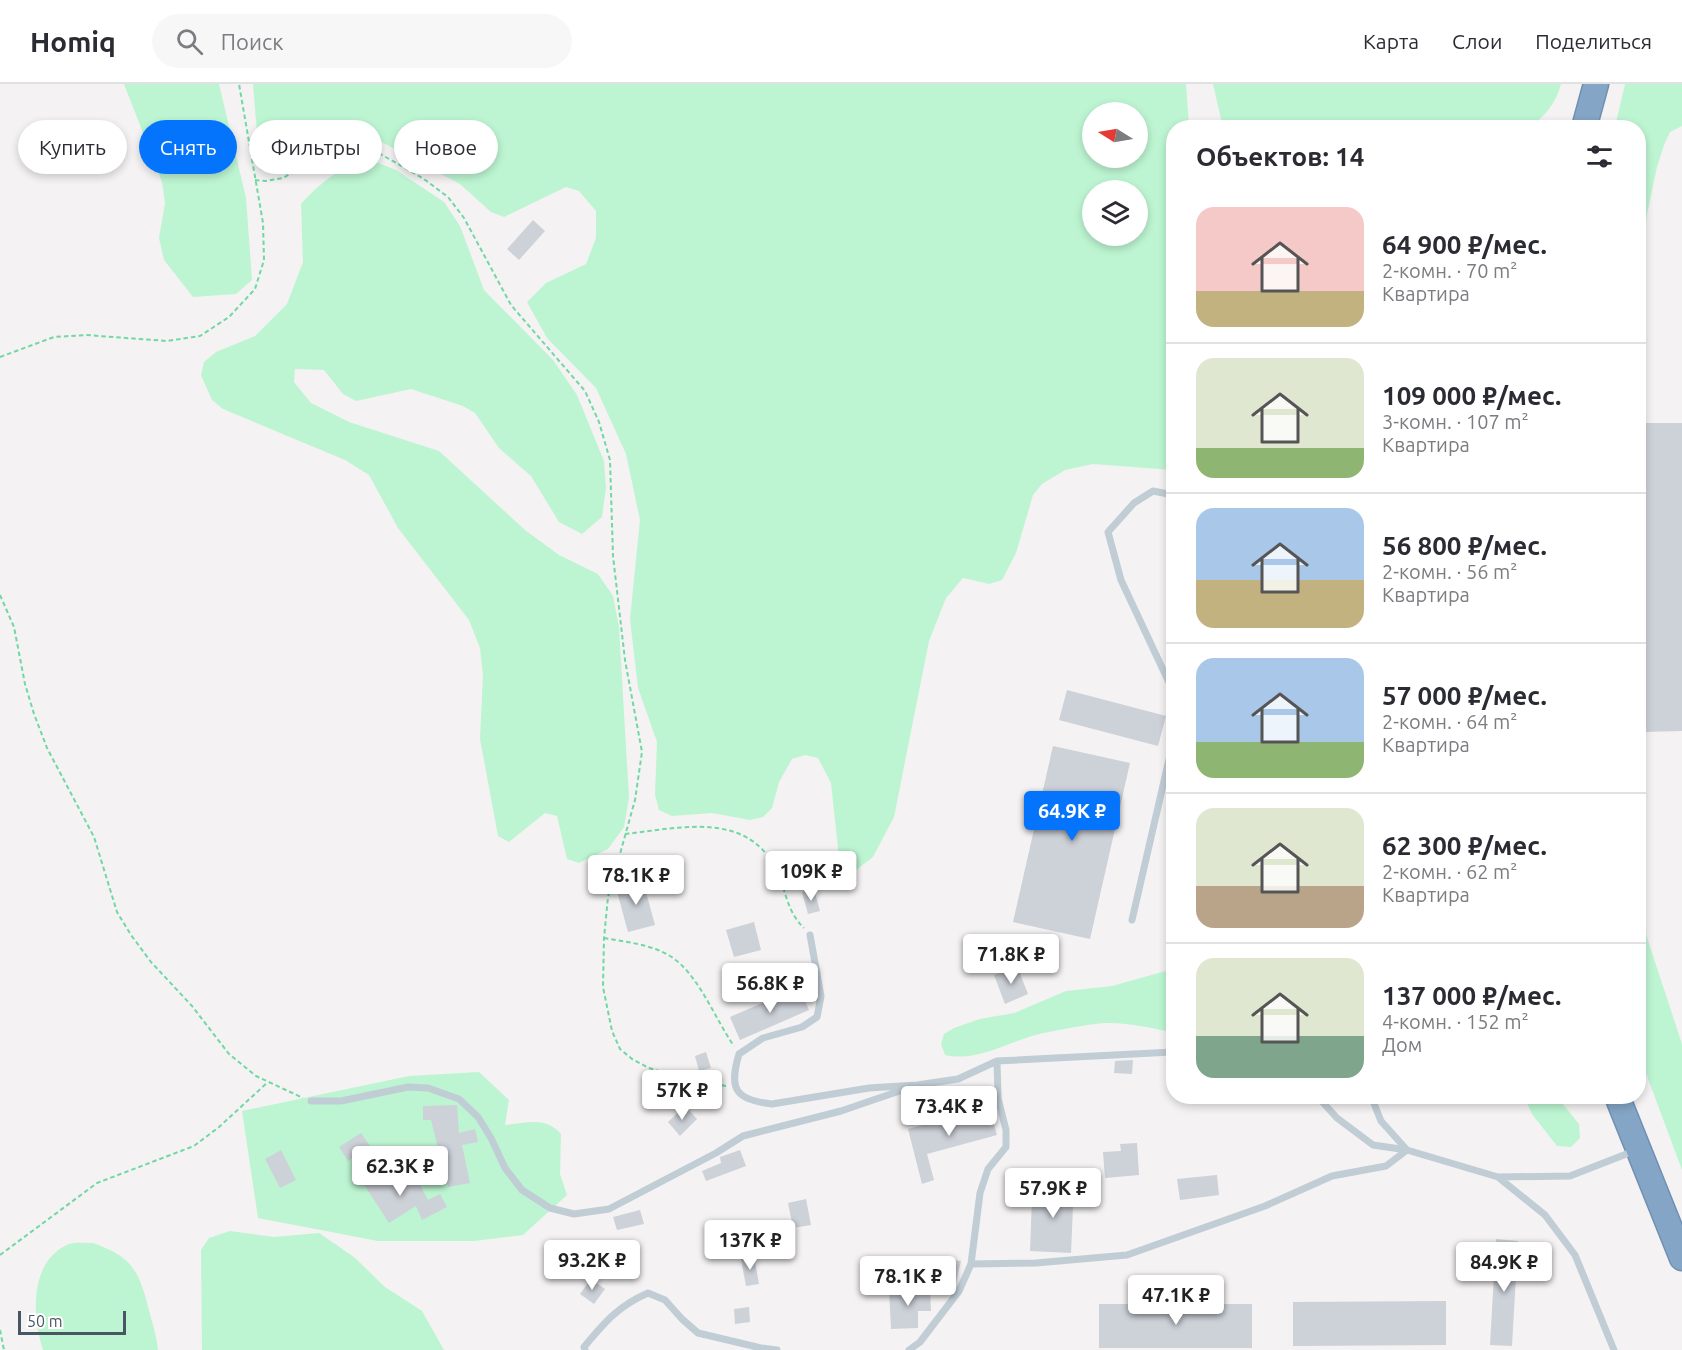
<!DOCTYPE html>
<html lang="ru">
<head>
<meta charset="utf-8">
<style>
	body { margin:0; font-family:Ubuntu,sans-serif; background:#f7f7f7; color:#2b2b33; height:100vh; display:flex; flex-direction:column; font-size:22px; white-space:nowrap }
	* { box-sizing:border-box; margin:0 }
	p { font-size:20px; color:#7c7c81 }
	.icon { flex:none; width:33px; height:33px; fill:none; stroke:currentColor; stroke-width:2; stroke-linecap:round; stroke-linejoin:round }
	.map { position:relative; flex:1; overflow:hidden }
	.side { position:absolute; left:1166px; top:36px; width:480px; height:984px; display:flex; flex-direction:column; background:#fff; border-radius:24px; box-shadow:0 3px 9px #0003 }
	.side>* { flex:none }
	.banner { position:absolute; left:18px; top:36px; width:570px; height:54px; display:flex; gap:12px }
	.needle { width:39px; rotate:281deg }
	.buttons { position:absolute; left:1082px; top:18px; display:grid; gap:12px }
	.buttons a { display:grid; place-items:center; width:66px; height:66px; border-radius:50%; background:#fff; box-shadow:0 3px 9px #0003; font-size:30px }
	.scale { position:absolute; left:18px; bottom:15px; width:108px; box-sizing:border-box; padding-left:6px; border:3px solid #475662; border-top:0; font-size:16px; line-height:21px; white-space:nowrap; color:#475662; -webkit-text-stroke:4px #fff; paint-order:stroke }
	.price { position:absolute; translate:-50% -51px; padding:0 14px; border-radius:6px; background:#fff; color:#222; font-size:20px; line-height:39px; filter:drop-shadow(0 2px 3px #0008) }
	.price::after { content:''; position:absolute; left:50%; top:36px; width:18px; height:14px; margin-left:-9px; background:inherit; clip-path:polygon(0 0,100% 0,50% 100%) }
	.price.current { background:#0474fd; color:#fff }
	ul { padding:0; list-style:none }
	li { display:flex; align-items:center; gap:18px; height:150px; padding:0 30px }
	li+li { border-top:2px solid #e1e1e2 }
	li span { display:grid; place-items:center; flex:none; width:168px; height:120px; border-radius:18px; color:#555 }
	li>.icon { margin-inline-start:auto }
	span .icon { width:72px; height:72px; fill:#fffc; stroke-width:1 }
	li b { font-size:26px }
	h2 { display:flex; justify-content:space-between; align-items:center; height:72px; padding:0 30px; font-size:26px }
	.tag { padding:0 21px; border-radius:27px; background:#fff; box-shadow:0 3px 9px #0003; font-size:21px; line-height:54px }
	.tag.current { background:#0474fd; color:#fff }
	header { display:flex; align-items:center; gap:36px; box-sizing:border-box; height:84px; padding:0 30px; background:#fff; border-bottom:2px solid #e1e1e2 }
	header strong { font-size:28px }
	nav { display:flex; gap:33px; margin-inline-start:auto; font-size:21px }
	.search { width:420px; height:54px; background:#f7f7f7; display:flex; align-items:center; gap:15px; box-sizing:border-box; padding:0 21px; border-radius:33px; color:#7c7c81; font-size:22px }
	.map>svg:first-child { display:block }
	.green { fill:#bdf5d2; fill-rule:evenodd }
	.building { fill:#cdd1d8 }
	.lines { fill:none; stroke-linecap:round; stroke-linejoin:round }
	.highway-casing { stroke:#6f90b2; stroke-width:27 }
	.path { stroke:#70d8a3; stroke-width:2; stroke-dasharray:4.5 3; stroke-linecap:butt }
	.lane { stroke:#c1cdd5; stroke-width:7 }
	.highway { stroke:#84a5c6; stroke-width:24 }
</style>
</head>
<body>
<header>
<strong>Homiq</strong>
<div class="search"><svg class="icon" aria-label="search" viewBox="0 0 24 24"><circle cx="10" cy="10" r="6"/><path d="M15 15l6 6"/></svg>Поиск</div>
<nav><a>Карта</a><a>Слои</a><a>Поделиться</a></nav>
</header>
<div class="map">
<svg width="1682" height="1266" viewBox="0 0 1682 1266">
	<rect width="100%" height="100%" fill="#f4f2f2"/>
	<path class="green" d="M 124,0 L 219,0 L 246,114 L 252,196 L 236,210 L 193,213 L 164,176 L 159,154 L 165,119 L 162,98 Z
		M 253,0 L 1186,0 L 1189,43 L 1173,44 L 1173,386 L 1093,380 L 1065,386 L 1042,400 L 1033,411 L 1016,469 L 1002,496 L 989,500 L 963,494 L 946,514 L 929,557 L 894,733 L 873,773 L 852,789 L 840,783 L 831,699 L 818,674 L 805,671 L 792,675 L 779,698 L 772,724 L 763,733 L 750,736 L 712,729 L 672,732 L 659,726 L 655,711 L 657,658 L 638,604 L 630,535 L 640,436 L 626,370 L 596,304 L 547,254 L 527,218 L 546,199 L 586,180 L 596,154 L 596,127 L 579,107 L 566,103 L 504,133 L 491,128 L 460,100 L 361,47 L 342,54 L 317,71 L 279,87 L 260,86 ZM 1092,28 L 1137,28 L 1137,74 L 1092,74 ZM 1092,106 L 1137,106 L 1137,152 L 1092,152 Z
		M 1213,0 L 1561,0 C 1556,19 1545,33 1529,43 L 1223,44 Z
		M 1625,0 L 1682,0 L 1682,42 L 1670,48 L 1664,61 L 1657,83 L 1638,173 L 1638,44 L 1615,43 Z
		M 371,76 L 396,86 L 444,118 L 460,142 L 484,206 L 553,276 L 577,311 L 604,377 L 606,404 L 602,433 L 582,450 L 559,438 L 531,392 L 499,364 L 475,329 L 463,322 L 411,305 L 356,317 L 343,310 L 324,286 L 295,285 L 294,298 L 311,319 L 349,338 L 439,367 L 525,446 L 559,471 L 598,490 L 613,512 L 619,543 L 629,714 L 624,743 L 608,765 L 579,779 L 567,775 L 557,732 L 545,729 L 509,758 L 498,752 L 480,655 L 483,591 L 480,564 L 469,536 L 398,444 L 369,391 L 345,376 L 223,325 L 212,316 L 201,291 L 204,278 L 216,268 L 255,252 L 287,220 L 303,178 L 301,120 C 320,99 342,80 371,76 Z
		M 1173,442 L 1173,522 L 1169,447 Z
		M 1638,826 L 1682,960 L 1682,1086 L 1638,968 Z
		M 1173,885 L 1173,948 C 1151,944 1127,938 1104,939 C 1084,941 1063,945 1044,949 C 1012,955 978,979 945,971 L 941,960 L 944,950 L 954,944 L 980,935 L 1014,929 L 1066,907 L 1112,902 Z
		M 479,988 L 509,1016 L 505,1041 C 525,1039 546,1032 561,1050 L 560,1090 L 567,1111 L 523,1151 L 474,1157 L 378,1157 L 258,1134 L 242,1027 L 409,992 Z
		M 1524,1013 L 1557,1013 L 1579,1040 L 1580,1054 L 1571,1063 L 1557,1062 L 1532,1030 Z
		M 230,1147 L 274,1153 L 319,1149 L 354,1173 L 385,1203 L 422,1227 L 444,1266 L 202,1266 L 201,1166 L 209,1154 Z
		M 93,1159 C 135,1174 139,1188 150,1230 C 153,1241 157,1254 158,1266 L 43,1266 C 32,1232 29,1177 69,1160 C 75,1158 85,1159 93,1159 Z"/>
	<path class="building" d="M 533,136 L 545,147 L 519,176 L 507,165 Z
		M 1638,339 L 1682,339 L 1682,647 L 1644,648 Z
		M 1067,606 L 1166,632 L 1158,662 L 1059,636 Z
		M 1053,662 L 1130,679 L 1090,855 L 1013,838 Z
		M 643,797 L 655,841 L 628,848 L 616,804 Z
		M 814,805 L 820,827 L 808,830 L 802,808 Z
		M 754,838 L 761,866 L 734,873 L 726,846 Z
		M 1017,882 L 1028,910 L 1005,920 L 994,891 Z
		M 799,903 L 809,926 L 740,956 L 730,933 Z
		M 706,968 L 711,984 L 699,987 L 695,972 Z
		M 1133,976 L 1132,990 L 1114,989 L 1115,977 Z
		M 457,1021 L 459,1049 L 475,1045 L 478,1058 L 462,1061 L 470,1099 L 448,1103 L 431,1036 L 423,1036 L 423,1022 Z
		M 685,1022 L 697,1035 L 680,1052 L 668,1038 Z
		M 989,1023 L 997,1051 L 927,1070 L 934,1096 L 922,1100 L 908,1045 Z
		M 361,1049 L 370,1062 L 348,1077 L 339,1063 Z
		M 1137,1059 L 1139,1091 L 1105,1094 L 1103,1068 L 1121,1067 L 1120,1060 Z
		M 281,1066 L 296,1096 L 280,1104 L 265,1075 Z
		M 740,1066 L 746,1082 L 706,1097 L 702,1087 L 721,1079 L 720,1073 Z
		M 382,1082 L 395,1104 L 416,1093 L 428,1116 L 440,1110 L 447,1123 L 422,1136 L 416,1122 L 389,1139 L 361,1096 Z
		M 1217,1091 L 1219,1111 L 1180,1116 L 1177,1095 Z
		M 1048,1097 L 1074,1098 L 1071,1169 L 1030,1167 L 1032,1113 L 1048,1114 Z
		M 806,1115 L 811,1141 L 793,1144 L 788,1119 Z
		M 640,1126 L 644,1140 L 617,1146 L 613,1133 Z
		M 1496,1155 L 1518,1157 L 1512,1262 L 1490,1261 Z
		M 754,1172 L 759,1200 L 746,1202 L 741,1175 Z
		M 948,1175 L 961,1177 L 955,1201 L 943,1199 Z
		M 591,1195 L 605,1205 L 594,1220 L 580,1210 Z
		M 930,1204 L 931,1227 L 918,1227 L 918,1244 L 891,1245 L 889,1205 Z
		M 1446,1217 L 1446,1261 L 1293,1262 L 1293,1218 Z
		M 1099,1220 L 1252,1220 L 1252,1264 L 1099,1264 Z
		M 749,1223 L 750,1238 L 735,1240 L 734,1225 Z"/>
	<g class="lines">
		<defs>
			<path id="highway" d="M 1584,44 L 1596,0
				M 1617,1012 L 1682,1174"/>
		</defs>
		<use href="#highway" class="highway-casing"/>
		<path class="path" d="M 255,96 L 266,97 L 283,94 L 342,61 L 356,59 L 370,64 L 424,95 L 448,113 L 464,134 L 511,221 L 585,307 L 599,338 L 610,376 L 613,472 L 625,576 L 642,668 L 635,716 L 608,813 L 604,854 L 603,903 L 612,947 L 620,965 L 632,975 L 649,984 L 682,994 L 726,1002
			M 0,273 L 54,253 L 86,251 L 167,257 L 200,252 L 229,233 L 255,205 L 264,176 L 263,139 L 239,0
			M 0,511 L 14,543 L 25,600 L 34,630 L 47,664 L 94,753 L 117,828 L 131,851 L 151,878 L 192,922 L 229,970 L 256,992 L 303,1014
			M 625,750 C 680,744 748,726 777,787 C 786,807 787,828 804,844
			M 604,854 C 626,858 650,860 670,872 C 698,889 715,935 734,962
			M 0,1171 L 97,1099 L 194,1062 L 219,1043 L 268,998
			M 0,1246 L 4,1266"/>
		<path class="lane" d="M 1173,411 L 1153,407 L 1134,419 L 1108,448 L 1121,496 L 1173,607
			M 1132,836 L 1173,658
			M 810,851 L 821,912 L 817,933 L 802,943 L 763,954 L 739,970 C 729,1004 734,1016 772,1020 L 869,1004 L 917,1001 L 958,995 L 997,977 L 1173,968
			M 1371,1012 L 1381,1037 L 1407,1066 L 1498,1093 L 1545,1131 L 1575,1171 L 1614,1266
			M 311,1017 L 341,1017 L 408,1003 L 428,1004 L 459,1015 L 478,1033 L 491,1054 L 505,1084 L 522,1106 L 550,1124 L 574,1130 L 609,1125 L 716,1069 L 743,1052 L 841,1027 L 917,1001
			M 1498,1093 L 1570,1092 L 1634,1067
			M 971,1180 L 1036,1179 L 1127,1171 L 1265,1122 L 1332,1092 L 1386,1082 L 1407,1066 L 1373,1061 L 1337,1034 L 1317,1012
			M 585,1266 L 584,1263 C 604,1239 618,1222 648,1209 L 665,1216 L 682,1235 L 698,1249 L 761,1264 L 777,1266
			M 909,1266 L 920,1258 L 959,1207 L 971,1180 L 980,1109 L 988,1085 L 1006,1063 L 1006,1046 L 998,1014 L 997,977"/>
		<use href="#highway" class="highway"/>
	</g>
</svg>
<div class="buttons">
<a><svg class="needle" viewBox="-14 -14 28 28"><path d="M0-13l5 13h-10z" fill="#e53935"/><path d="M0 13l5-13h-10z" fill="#7c7c81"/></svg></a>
<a><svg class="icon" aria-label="layers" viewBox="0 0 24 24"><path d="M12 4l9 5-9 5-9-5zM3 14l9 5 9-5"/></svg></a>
</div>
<div class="scale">50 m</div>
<b class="price current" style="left:1072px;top:758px">64.9K ₽</b>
<b class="price" style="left:811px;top:818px">109K ₽</b>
<b class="price" style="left:636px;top:822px">78.1K ₽</b>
<b class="price" style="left:1011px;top:901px">71.8K ₽</b>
<b class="price" style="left:770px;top:930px">56.8K ₽</b>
<b class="price" style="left:682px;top:1037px">57K ₽</b>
<b class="price" style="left:949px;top:1053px">73.4K ₽</b>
<b class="price" style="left:400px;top:1113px">62.3K ₽</b>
<b class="price" style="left:1053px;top:1135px">57.9K ₽</b>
<b class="price" style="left:750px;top:1187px">137K ₽</b>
<b class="price" style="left:592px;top:1207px">93.2K ₽</b>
<b class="price" style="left:1504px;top:1209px">84.9K ₽</b>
<b class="price" style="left:908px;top:1223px">78.1K ₽</b>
<b class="price" style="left:1176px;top:1242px">47.1K ₽</b>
<div class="banner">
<a class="tag">Купить</a>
<a class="tag current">Снять</a>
<a class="tag">Фильтры</a>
<a class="tag">Новое</a>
</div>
<section class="side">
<h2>Объектов: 14<svg class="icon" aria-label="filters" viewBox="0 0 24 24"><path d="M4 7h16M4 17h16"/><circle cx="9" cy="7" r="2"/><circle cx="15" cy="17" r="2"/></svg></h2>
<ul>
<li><span style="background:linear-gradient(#f6c9c9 70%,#c2b280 0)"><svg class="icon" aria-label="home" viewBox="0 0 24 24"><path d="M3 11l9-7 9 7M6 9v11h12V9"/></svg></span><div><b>64 900 ₽/мес.</b><p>2-комн. · 70 m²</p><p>Квартира</p></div></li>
<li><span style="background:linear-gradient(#dfe7d0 75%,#8fb573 0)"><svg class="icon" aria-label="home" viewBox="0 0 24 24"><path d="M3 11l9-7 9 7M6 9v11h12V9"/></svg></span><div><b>109 000 ₽/мес.</b><p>3-комн. · 107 m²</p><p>Квартира</p></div></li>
<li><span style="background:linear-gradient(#a9c7e8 60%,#c2b280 0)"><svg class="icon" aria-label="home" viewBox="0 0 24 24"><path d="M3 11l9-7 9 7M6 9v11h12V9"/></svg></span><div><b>56 800 ₽/мес.</b><p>2-комн. · 56 m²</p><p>Квартира</p></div></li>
<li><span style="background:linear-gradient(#a9c7e8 70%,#8fb573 0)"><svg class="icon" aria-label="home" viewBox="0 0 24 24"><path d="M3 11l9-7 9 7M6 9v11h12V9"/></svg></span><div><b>57 000 ₽/мес.</b><p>2-комн. · 64 m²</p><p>Квартира</p></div></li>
<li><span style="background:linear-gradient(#dfe7d0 65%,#b9a48a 0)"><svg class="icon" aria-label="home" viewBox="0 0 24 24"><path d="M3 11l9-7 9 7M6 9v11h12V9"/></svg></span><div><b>62 300 ₽/мес.</b><p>2-комн. · 62 m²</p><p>Квартира</p></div></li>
<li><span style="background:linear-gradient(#dfe7d0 65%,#7fa58c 0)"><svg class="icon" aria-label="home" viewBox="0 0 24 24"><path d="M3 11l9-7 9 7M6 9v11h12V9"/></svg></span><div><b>137 000 ₽/мес.</b><p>4-комн. · 152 m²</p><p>Дом</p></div></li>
</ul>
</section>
</div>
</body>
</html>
